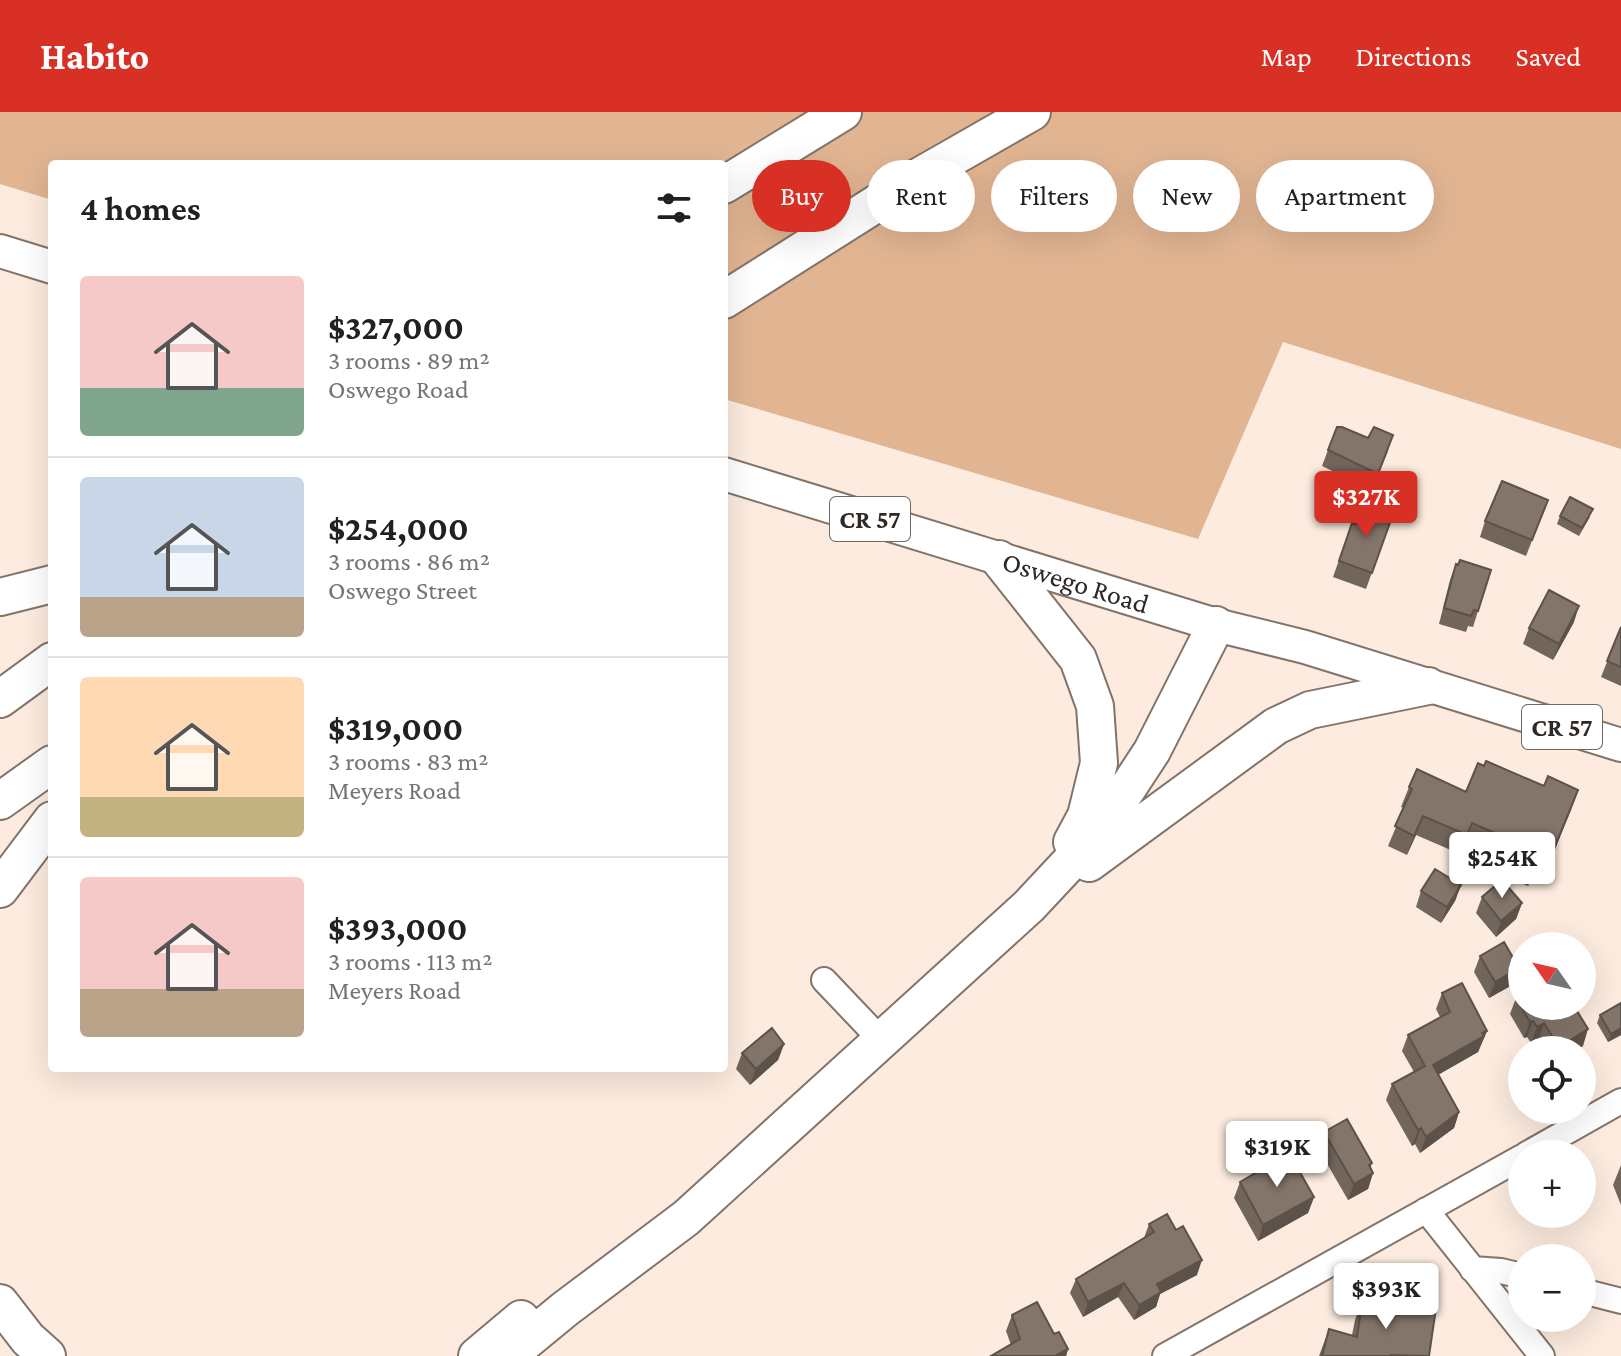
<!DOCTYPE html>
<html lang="en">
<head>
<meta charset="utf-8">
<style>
	body { margin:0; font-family:"Crimson Pro",serif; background:#f2f2f2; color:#202124; height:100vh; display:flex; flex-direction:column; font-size:30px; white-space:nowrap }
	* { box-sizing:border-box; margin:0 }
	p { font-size:26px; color:#757577 }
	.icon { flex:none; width:44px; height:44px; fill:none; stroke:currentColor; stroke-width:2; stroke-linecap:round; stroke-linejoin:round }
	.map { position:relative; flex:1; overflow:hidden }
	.details { position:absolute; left:48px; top:48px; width:680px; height:912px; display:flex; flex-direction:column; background:#fff; border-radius:8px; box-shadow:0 8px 32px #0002 }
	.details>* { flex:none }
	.banner { position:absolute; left:752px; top:48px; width:748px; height:72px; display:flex; gap:16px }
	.needle { width:52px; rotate:304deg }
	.buttons { position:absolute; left:1508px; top:820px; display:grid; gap:16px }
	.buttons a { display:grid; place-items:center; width:88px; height:88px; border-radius:50%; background:#fff; box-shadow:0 8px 32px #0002; font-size:40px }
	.price { position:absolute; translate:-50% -68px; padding:0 18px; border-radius:8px; background:#fff; color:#222; font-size:26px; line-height:52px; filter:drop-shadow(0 2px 4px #0008) }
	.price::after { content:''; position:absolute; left:50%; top:48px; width:24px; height:18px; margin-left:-12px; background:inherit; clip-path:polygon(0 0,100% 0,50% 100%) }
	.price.active { background:#d93025; color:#fff }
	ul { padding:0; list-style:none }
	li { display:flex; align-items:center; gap:24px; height:200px; padding:0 32px }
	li+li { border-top:2px solid #e0e0e0 }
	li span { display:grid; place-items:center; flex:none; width:224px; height:160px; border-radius:8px; color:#555 }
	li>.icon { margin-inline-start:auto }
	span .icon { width:96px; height:96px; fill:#fffc; stroke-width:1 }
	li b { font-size:34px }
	h2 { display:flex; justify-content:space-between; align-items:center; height:96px; padding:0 32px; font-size:34px }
	.pill { padding:0 28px; border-radius:36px; background:#fff; box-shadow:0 8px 32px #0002; font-size:28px; line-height:72px }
	.pill.active { background:#d93025; color:#fff }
	header { display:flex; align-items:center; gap:48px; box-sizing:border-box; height:112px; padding:0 40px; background:#d93025; color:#fff }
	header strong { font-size:38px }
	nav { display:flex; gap:44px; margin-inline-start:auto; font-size:28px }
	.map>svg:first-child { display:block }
	.green { fill:#e2b592 }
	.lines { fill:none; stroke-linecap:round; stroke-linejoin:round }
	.minor-casing { stroke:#837469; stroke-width:28 }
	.major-casing { stroke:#837469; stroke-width:36 }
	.highway-casing { stroke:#837469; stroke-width:40 }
	.minor { stroke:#fff; stroke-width:24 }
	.major { stroke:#fff; stroke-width:32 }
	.highway { stroke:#fff; stroke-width:36 }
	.wall { fill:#72655b }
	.shaded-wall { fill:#5c524a }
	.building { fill:#84756a; stroke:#5c524a; stroke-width:2 }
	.labels { text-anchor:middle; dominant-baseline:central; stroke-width:6; stroke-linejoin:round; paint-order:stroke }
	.shield { fill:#fff; stroke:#6d6966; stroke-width:2 }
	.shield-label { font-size:26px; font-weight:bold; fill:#2f2925 }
	.street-label { font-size:28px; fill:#2f2925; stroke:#fff }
</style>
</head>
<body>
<header>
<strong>Habito</strong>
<nav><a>Map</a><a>Directions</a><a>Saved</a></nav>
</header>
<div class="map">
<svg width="1621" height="1244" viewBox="0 0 1621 1244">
	<rect width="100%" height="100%" fill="#fcebde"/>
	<path class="green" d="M 0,0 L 1621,0 L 1621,337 L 1283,230 L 1198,427 L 724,287 L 724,52 L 52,52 L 52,88 L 0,72 Z"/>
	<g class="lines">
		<defs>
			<path id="minor" d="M 824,868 L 882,929
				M 1527,1042 L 1621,989
				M 1426,1098 L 1542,1244
				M 1472,1157 L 1501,1159 L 1522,1164
				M 1582,1179 L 1621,1189
				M 1165,1244 L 1522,1045"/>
			<g id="major">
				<path d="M 0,139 L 52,155"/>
				<path id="s1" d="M 724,362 L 1216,513 L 1305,535 L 1621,633"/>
			</g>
			<path id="highway" d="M 724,73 L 843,0
				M 724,188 L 920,64 L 1032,0
				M 999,447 L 1078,547 L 1095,594 L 1099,651 L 1086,704 L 1072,730
				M 0,485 L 52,472
				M 0,587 L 52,549
				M 0,689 L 52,652
				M 1089,751 L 1276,614 L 1310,598 L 1428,574
				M 0,777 L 52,708
				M 0,1191 L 28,1227 L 47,1244
				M 477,1244 L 521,1207
				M 508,1244 L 565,1197 L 686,1106 L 1029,794 L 1101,717 L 1152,639 L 1216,513"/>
		</defs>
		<use href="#minor" class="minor-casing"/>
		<use href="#major" class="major-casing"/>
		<use href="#highway" class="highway-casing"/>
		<use href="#minor" class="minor"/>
		<use href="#major" class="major"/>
		<use href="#highway" class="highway"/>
	</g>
	<path class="wall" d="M 1328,338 L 1388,339 L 1372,378 L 1322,354 Z
		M 1548,388 L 1526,444 L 1480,425 L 1485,409 Z
		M 1560,404 L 1590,405 L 1579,424 L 1557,412 Z
		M 1389,405 L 1392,405 L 1366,477 L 1333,465 L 1352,411 L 1355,412 Z
		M 1456,452 L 1478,499 L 1473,515 L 1468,514 L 1466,520 L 1439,512 L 1450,468 Z
		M 1574,510 L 1553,548 L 1523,532 L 1529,516 Z
		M 1621,515 L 1621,574 L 1601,565 Z
		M 1484,654 L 1544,674 L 1578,678 L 1545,761 L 1536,757 L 1528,774 L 1498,760 L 1502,747 L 1465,731 L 1460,742 L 1416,723 L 1407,743 L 1388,734 L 1404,696 L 1401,695 L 1409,675 L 1466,680 Z
		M 1461,773 L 1455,789 L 1441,811 L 1416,795 L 1421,779 Z
		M 1482,785 L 1522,791 L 1516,807 L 1496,825 L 1476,801 Z
		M 1480,844 L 1519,856 L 1514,872 L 1489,886 L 1474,860 Z
		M 1442,881 L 1487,919 L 1478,940 L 1438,963 L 1459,1000 L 1454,1016 L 1420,1041 L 1415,1032 L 1412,1034 L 1386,988 L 1392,972 L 1414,960 L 1402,939 L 1408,923 L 1440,905 L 1436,897 Z
		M 1516,886 L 1583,934 L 1575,938 L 1545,938 L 1539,927 L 1531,931 L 1527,925 L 1524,926 L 1510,902 Z
		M 1621,891 L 1621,923 L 1608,930 L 1597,911 L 1600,903 Z
		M 784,932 L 778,948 L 750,973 L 736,957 L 742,941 Z
		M 1324,1020 L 1372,1051 L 1370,1055 L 1373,1061 L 1368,1077 L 1348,1088 L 1318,1036 Z
		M 1621,1053 L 1621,1093 L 1613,1073 Z
		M 1240,1070 L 1314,1085 L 1308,1101 L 1258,1129 L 1234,1086 Z
		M 1149,1112 L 1197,1163 L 1160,1182 L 1156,1195 L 1134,1208 L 1118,1185 L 1083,1205 L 1070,1181 L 1076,1167 L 1144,1126 Z
		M 1363,1184 L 1429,1244 L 1319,1244 L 1329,1217 L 1352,1223 L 1355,1208 Z
		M 1012,1203 L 1054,1222 L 1068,1237 L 1066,1244 L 991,1244 L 1011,1233 L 1006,1219 Z"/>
	<path class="shaded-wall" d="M 1579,494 L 1574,510 L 1553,548 L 1559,532 Z
		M 1578,678 L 1571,698 L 1545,761 L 1552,742 Z
		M 1423,704 L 1416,723 L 1407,743 L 1414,724 Z
		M 1543,737 L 1536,757 L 1528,774 L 1535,754 Z
		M 1461,773 L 1455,789 L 1441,811 L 1447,795 Z
		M 1522,791 L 1516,807 L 1496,825 L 1501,809 Z
		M 1519,856 L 1514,872 L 1489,886 L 1495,870 Z
		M 1533,909 L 1527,925 L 1524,926 L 1530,910 Z
		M 1544,911 L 1539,927 L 1531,931 L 1537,915 Z
		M 1621,916 L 1621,923 L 1608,930 L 1611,922 Z
		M 1588,917 L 1583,934 L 1575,938 L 1558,938 L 1559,935 Z
		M 1487,919 L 1478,940 L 1427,969 L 1433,953 Z
		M 784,932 L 778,948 L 750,973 L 756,957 Z
		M 1459,1000 L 1454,1016 L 1420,1041 L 1426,1025 Z
		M 1421,1016 L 1415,1032 L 1412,1034 L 1418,1018 Z
		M 1372,1051 L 1367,1065 L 1373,1061 L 1368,1077 L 1348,1088 L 1354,1072 Z
		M 1314,1085 L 1308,1101 L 1258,1129 L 1263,1113 Z
		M 1202,1148 L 1197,1163 L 1160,1182 L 1156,1195 L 1134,1208 L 1139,1193 L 1157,1172 Z
		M 1124,1171 L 1118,1185 L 1083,1205 L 1088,1190 Z
		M 1068,1237 L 1066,1244 L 1055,1244 Z"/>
	<path class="building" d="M 1337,315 L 1342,315 L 1368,326 L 1374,315 L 1393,323 L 1378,362 L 1328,338 Z
		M 1502,369 L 1548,388 L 1532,428 L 1485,409 Z
		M 1570,385 L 1593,397 L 1582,416 L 1560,404 Z
		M 1368,391 L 1391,400 L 1389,405 L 1392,405 L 1372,461 L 1339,449 L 1352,411 L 1355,412 L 1357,409 L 1361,411 Z
		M 1460,448 L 1491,458 L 1478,499 L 1474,498 L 1471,504 L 1444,496 L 1456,452 L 1458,453 Z
		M 1549,478 L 1579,494 L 1559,532 L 1529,516 Z
		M 1621,515 L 1621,555 L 1607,549 Z
		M 1486,649 L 1544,674 L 1548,664 L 1578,678 L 1552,742 L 1543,737 L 1535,754 L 1505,741 L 1511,728 L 1472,711 L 1467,723 L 1423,704 L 1414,724 L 1395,714 L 1412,677 L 1409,675 L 1417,657 L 1466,680 L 1478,651 L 1484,654 Z
		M 1435,757 L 1461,773 L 1447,795 L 1421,779 Z
		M 1502,768 L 1522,791 L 1501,809 L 1482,785 Z
		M 1504,830 L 1519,856 L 1495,870 L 1480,844 Z
		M 1462,871 L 1487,919 L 1482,921 L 1484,924 L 1433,953 L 1459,1000 L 1426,1025 L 1421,1016 L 1418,1018 L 1392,972 L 1425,954 L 1408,923 L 1450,900 L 1442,881 Z
		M 1522,882 L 1522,894 L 1574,894 L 1588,917 L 1559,935 L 1544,911 L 1537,915 L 1533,909 L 1530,910 L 1516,886 Z
		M 1621,891 L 1621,916 L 1611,922 L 1600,903 Z
		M 772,916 L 784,932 L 756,957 L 742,941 Z
		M 1347,1007 L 1372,1051 L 1369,1053 L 1373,1061 L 1354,1072 L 1324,1020 Z
		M 1289,1041 L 1314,1085 L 1263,1113 L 1240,1070 Z
		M 1167,1102 L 1176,1118 L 1183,1114 L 1202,1148 L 1157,1172 L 1161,1180 L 1139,1193 L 1124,1171 L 1088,1190 L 1076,1167 L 1154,1120 L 1149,1112 Z
		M 1363,1184 L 1436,1196 L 1429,1244 L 1391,1243 L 1391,1244 L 1322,1244 L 1329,1217 L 1357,1225 Z
		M 1037,1190 L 1054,1222 L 1059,1220 L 1068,1237 L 1055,1244 L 991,1244 L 1020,1227 L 1012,1203 Z"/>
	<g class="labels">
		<g class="shield">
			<rect x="830" y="385" width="80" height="44" rx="6"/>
			<rect x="1522" y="593" width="80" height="44" rx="6"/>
		</g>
		<g class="shield-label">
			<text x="870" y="407">CR 57</text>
			<text x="1562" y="615">CR 57</text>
		</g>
		<g class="street-label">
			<text stroke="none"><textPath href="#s1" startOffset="368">Oswego Road</textPath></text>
		</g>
	</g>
</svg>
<div class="buttons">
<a><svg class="needle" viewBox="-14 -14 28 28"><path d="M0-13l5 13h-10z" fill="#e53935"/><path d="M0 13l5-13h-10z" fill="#757577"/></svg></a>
<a><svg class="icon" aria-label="locate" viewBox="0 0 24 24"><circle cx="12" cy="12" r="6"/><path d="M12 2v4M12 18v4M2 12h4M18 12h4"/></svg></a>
<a>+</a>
<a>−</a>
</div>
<b class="price active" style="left:1366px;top:427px">$327K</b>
<b class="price" style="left:1502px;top:788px">$254K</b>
<b class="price" style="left:1277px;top:1077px">$319K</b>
<b class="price" style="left:1386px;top:1219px">$393K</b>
<div class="banner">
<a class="pill active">Buy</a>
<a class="pill">Rent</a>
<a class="pill">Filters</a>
<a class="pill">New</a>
<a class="pill">Apartment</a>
</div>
<section class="details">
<h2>4 homes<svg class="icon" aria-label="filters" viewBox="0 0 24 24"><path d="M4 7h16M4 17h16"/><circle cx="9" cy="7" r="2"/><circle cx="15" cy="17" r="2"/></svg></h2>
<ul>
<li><span style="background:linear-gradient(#f6c9c9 70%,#7fa58c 0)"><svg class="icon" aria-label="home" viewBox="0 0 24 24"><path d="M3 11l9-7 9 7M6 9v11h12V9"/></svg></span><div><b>$327,000</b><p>3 rooms · 89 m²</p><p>Oswego Road</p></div></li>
<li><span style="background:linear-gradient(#c9d6e8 75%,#b9a48a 0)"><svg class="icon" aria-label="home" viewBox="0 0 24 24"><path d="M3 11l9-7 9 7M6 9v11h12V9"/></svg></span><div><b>$254,000</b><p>3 rooms · 86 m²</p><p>Oswego Street</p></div></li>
<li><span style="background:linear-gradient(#ffd9b3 75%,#c2b280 0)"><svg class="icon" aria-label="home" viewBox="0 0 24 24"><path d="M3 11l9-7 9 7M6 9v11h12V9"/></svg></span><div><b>$319,000</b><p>3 rooms · 83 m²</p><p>Meyers Road</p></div></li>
<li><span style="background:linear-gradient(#f6c9c9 70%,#b9a48a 0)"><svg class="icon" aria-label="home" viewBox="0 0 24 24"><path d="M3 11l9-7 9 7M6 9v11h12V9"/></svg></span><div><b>$393,000</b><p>3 rooms · 113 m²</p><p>Meyers Road</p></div></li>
</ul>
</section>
</div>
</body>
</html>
